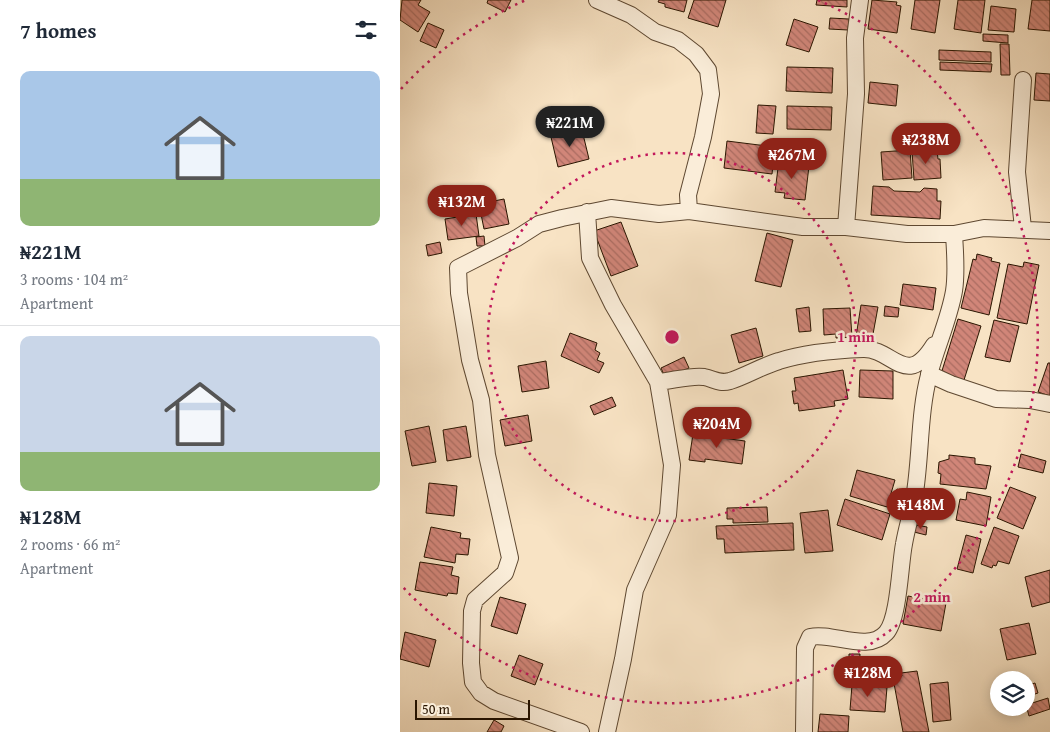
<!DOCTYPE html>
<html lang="en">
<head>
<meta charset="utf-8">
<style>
	body { margin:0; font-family:"Gentium Book Plus",serif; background:#f6f6f7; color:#1f2937; height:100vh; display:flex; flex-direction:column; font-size:19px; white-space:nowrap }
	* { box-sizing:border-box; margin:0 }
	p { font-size:16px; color:#747a83 }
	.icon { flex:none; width:28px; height:28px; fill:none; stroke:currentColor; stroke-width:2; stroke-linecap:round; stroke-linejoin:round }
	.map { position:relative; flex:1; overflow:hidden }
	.drawer { display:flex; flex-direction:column; background:#fff; width:400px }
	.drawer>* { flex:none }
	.tools { position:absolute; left:590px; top:671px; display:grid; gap:10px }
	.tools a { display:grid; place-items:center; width:45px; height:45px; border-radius:50%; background:#fff; box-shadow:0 2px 12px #0003; font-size:25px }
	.scale { position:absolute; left:15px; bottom:12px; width:115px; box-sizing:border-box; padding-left:5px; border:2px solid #2a1500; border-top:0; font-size:14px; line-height:18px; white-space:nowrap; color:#2a1500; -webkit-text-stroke:4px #faedd9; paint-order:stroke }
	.price { position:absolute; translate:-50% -42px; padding:0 11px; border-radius:18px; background:#8f2418; color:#fff; font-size:16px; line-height:32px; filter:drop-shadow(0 1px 2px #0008) }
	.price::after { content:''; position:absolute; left:50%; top:30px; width:15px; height:11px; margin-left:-8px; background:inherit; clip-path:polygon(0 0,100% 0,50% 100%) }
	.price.current { background:#222; color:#fff }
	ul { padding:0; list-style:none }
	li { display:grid; align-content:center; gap:10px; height:265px; padding:0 20px }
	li+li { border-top:1px solid #e0e1e3 }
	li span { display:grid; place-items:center; height:155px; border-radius:10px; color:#555 }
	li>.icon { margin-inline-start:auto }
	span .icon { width:90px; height:90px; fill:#fffc; stroke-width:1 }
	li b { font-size:21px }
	h2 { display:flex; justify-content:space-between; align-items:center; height:60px; padding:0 20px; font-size:21px }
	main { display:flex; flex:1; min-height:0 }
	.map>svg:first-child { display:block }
	.building { fill:url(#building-back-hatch); stroke:#2a1500 }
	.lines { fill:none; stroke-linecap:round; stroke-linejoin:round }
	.minor-casing { stroke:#5e4831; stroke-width:18 }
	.minor { stroke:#faedd9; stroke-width:16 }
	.ring { fill:none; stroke:#c2185b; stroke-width:2.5; stroke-dasharray:2.5 5 }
	.centre { fill:#c2185b; stroke:#faedd9; stroke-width:2.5 }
	.ring-label { font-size:15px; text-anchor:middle; font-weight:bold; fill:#c2185b; stroke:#faedd9; stroke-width:5; stroke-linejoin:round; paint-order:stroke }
</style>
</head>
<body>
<main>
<section class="drawer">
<h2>7 homes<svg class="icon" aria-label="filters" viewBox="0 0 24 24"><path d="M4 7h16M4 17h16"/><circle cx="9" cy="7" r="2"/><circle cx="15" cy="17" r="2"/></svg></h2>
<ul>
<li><span style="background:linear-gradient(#a9c7e8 70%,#8fb573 0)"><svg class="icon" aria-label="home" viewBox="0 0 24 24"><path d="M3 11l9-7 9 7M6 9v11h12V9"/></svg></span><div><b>₦221M</b><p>3 rooms · 104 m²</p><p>Apartment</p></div></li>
<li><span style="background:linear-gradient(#c9d6e8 75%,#8fb573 0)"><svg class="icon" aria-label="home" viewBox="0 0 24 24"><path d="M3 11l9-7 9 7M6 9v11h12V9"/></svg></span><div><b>₦128M</b><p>2 rooms · 66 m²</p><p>Apartment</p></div></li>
</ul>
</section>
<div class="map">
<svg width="650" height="732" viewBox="0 0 650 732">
	<defs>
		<pattern id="building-back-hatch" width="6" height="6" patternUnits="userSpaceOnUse" patternTransform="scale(1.25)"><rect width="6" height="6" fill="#d18679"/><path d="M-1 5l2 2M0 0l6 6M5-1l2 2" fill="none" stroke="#aa6c61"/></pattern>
	</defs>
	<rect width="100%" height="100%" fill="#f8e3c4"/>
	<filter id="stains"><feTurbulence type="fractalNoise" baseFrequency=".004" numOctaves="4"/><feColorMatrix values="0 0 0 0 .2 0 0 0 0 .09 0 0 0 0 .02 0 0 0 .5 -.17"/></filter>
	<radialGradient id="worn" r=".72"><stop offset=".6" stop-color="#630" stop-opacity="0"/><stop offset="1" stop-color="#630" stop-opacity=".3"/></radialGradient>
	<path class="building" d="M 2,0 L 21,0 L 18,5 L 30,12 L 18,32 L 0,20 Z
		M 88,0 L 111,0 L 105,12 L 87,3 Z
		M 259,0 L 287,0 L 284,12 L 265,7 L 265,4 L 258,2 Z
		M 294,0 L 326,0 L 318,27 L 288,18 Z
		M 417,0 L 447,0 L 447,7 L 416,5 Z
		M 472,0 L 497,2 L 496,5 L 501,6 L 497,33 L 468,29 Z
		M 515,0 L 540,0 L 535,33 L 511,29 Z
		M 558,0 L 585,0 L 581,33 L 554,29 Z
		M 632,0 L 650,0 L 650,31 L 628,29 Z
		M 591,6 L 616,9 L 614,32 L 588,30 Z
		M 430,18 L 449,19 L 448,30 L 429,29 Z
		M 394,19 L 418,27 L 409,52 L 386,45 Z
		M 28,23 L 44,30 L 36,48 L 20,41 Z
		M 583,34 L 608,35 L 608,43 L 583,41 Z
		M 600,44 L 609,44 L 610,75 L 601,75 Z
		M 539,50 L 591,52 L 591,62 L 539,60 Z
		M 540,62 L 592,64 L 591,72 L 540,70 Z
		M 387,67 L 433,68 L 432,93 L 386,91 Z
		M 636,73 L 650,74 L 650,101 L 634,100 Z
		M 470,82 L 498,85 L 496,106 L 468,103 Z
		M 358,105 L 376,106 L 373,134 L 356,133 Z
		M 387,106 L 432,107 L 431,130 L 387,129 Z
		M 182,130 L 189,159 L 158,167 L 151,137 Z
		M 327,141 L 375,147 L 372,174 L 324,168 Z
		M 510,150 L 512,178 L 483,180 L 481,152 Z
		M 537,150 L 538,159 L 540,159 L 541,178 L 514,180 L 512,151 Z
		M 379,160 L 391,161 L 390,165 L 409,166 L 405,200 L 384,198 L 385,193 L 375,192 Z
		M 473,186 L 489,187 L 494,191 L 520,192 L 524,188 L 537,189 L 537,201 L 541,201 L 540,219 L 471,215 Z
		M 104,199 L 109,224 L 84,229 L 79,204 Z
		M 76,214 L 79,236 L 48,240 L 45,219 Z
		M 221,222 L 238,266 L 211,276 L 194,231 Z
		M 367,233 L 393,240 L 381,287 L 355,281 Z
		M 84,236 L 85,246 L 77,246 L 76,237 Z
		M 40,242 L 42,253 L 28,256 L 26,245 Z
		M 577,254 L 592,258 L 591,261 L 600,263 L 589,315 L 561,308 L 573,259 L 576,260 Z
		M 624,262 L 639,265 L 627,324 L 597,318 L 608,264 L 623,267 Z
		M 503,284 L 536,288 L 533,310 L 500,305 Z
		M 461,305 L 478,307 L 471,345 L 455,343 Z
		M 485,306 L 499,308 L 498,317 L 484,316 Z
		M 409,307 L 411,331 L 399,332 L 396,309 Z
		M 450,308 L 452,337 L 436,338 L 436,334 L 424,335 L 423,309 Z
		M 558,319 L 581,326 L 564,380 L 541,374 Z
		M 594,320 L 619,326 L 610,362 L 585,357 Z
		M 356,328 L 363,356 L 339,363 L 331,335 Z
		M 170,333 L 197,343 L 195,350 L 200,353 L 197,360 L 204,363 L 199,373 L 161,356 Z
		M 284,357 L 289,368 L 266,379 L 261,368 Z
		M 146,361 L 149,388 L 122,392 L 118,366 Z
		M 648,363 L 650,363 L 650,396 L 638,392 Z
		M 443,370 L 448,399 L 434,401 L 435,406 L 399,411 L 398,403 L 394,404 L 392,391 L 396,391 L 394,378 Z
		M 460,370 L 493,371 L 493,399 L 459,397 Z
		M 212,397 L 216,406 L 194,415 L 190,406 Z
		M 128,415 L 132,441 L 105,446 L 100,420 Z
		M 29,426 L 36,462 L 12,466 L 5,431 Z
		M 66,426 L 71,457 L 47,461 L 43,430 Z
		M 293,434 L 345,441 L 342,464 L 305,459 L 305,462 L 289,460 Z
		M 621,454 L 646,461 L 643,473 L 618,467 Z
		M 549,455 L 575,458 L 575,464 L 591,466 L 586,489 L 540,484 L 541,474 L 538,473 L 539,462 L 549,459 Z
		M 457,470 L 495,480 L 487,507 L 450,496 Z
		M 29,483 L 57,486 L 54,516 L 26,513 Z
		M 610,487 L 636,497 L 623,529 L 597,518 Z
		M 497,489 L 508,493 L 501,509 L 491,506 Z
		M 567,492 L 591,497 L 586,526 L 556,520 L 560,499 L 566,500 Z
		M 445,499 L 490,514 L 482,540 L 437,525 Z
		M 367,507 L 368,522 L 333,523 L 333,519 L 327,519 L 327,508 Z
		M 428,510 L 433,551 L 405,553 L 400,513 Z
		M 393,523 L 394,550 L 325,553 L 324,539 L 317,539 L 316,526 Z
		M 516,525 L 527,527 L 526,535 L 514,532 Z
		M 31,527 L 61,533 L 60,538 L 70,539 L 68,555 L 56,554 L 55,563 L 24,557 Z
		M 594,527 L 619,536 L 609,564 L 598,561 L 596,566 L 593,565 L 592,568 L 581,564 Z
		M 566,535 L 581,539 L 573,573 L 557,569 Z
		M 20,562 L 53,567 L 51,575 L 59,577 L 57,594 L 48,593 L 47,596 L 15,590 Z
		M 650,570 L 650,602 L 632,607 L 625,577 Z
		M 508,596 L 546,603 L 541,631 L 503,624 Z
		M 100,597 L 126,604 L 117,634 L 91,626 Z
		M 629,623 L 636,654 L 607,660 L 600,629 Z
		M 5,632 L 36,640 L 29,667 L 0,659 Z
		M 449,654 L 460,654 L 459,678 L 449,678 Z
		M 119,655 L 143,664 L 135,685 L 111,676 Z
		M 517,671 L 529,732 L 503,732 L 493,678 L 502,676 L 501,673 Z
		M 548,682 L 551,720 L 533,722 L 530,684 Z
		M 635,683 L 638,693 L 626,697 L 626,686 Z
		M 452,685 L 487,687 L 485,712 L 450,710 Z
		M 648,698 L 650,709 L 629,716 L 626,705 Z
		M 420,714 L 449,716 L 448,732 L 418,732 Z
		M 94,720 L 104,726 L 101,732 L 87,732 Z"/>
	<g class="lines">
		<defs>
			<path id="minor" d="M 197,0 L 231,15 L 255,32 L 278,40 L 296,54 L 308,70 L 311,94 L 303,137 L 288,195 L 289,211 L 403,227 L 446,227 L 507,234 L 554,234 L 584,228 L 650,231
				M 623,80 L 617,172 L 623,228
				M 187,212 L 190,258 L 213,305 L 258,382 C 272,381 291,375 304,377 C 314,379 319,384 330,381 C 346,376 362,366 379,361 C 404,353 436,350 463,349 C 493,348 506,390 534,345
				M 446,227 L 456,94 L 455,38 L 460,0
				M 529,374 L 551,384 L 596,399 L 630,400 L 650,404
				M 181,732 L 94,701 L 81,693 L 73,682 L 71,663 L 72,611 L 75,600 L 105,573 L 110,558 L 87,455 L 81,400 L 70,360 L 59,293 L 58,268 L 117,238 L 139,224 L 162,218 L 211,208 L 259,214 L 289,211
				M 207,732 L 223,659 L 235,590 L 268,515 L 272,465 L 258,382
				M 404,732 L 405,648 L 410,637 C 433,632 468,653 486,633 C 499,619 500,563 504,544 C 507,526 513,509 515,492 C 521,453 519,413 529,375 C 536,347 549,320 554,291 C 557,272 555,253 554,234"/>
		</defs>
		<use href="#minor" class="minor-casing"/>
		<use href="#minor" class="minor"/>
	</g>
	<g class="ring">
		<circle cx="272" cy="337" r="184"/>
		<path d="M1 89A367 367 0 0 1 126 0M418 0A367 367 0 1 1 1 585"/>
	</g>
	<circle cx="272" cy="337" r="8" class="centre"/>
	<g class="ring-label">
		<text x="456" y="342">1 min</text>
		<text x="532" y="602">2 min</text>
	</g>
	<rect width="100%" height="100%" filter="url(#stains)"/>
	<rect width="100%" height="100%" fill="url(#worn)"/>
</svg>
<div class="tools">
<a><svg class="icon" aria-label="layers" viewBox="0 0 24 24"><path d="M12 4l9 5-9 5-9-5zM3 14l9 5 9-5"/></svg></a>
</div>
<div class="scale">50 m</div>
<b class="price current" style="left:170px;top:148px">₦221M</b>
<b class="price" style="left:526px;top:165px">₦238M</b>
<b class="price" style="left:392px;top:180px">₦267M</b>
<b class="price" style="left:62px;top:227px">₦132M</b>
<b class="price" style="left:317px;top:449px">₦204M</b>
<b class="price" style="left:521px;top:530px">₦148M</b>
<b class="price" style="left:468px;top:698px">₦128M</b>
</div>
</main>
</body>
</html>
